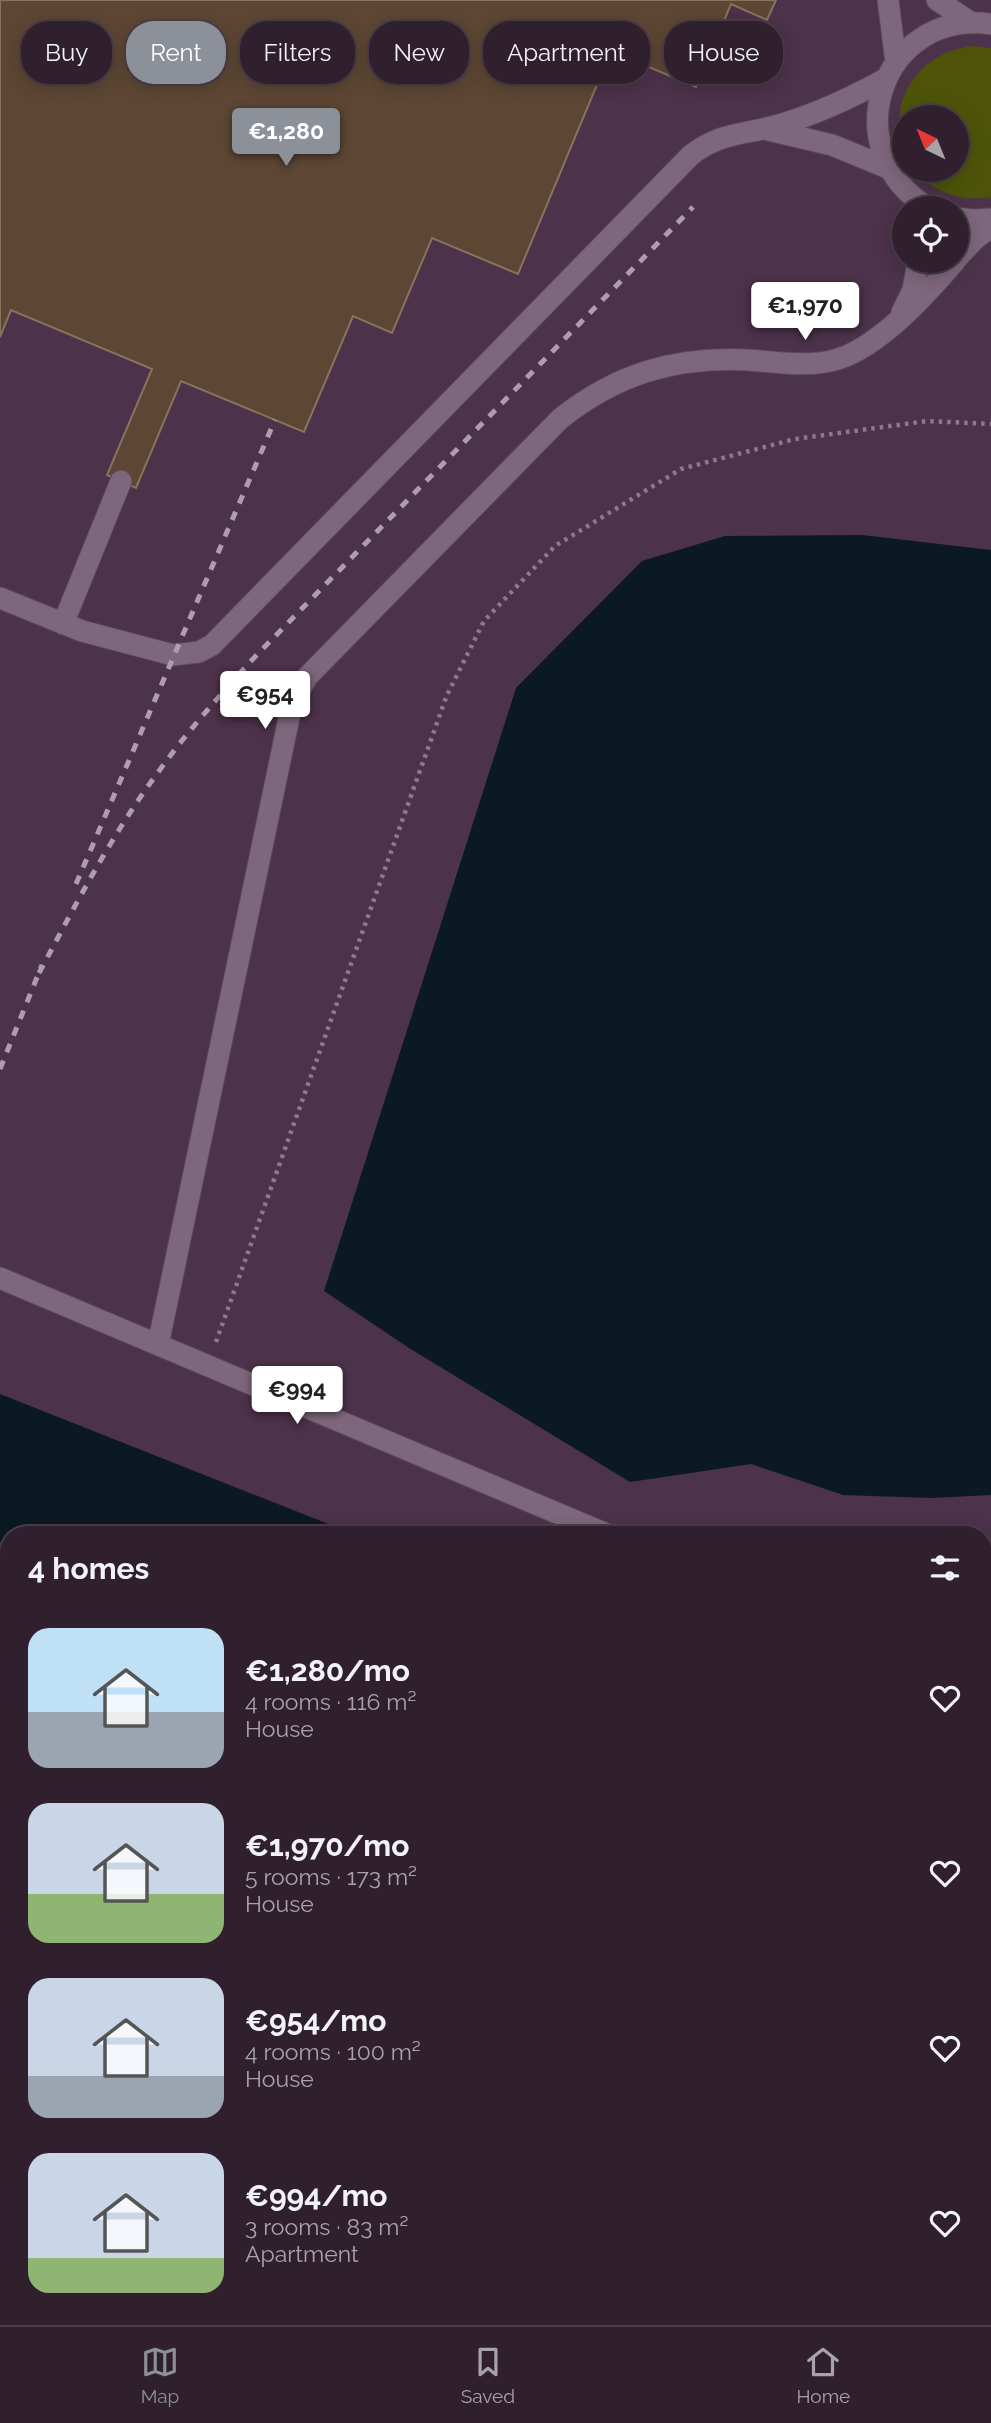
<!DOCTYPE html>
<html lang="en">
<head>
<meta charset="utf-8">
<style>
	body { margin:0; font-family:Raleway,sans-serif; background:#382836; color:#f1f3f6; height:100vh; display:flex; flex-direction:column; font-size:26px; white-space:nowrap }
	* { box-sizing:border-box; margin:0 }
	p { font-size:23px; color:#a8a3aa }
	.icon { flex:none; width:38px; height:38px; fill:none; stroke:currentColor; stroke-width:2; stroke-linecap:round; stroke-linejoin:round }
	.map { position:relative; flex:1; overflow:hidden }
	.drawer { position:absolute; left:0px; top:1526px; width:992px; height:800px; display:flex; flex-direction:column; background:#30202e; border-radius:28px 28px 0 0; box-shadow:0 4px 18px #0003,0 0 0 2px #4b3e4a }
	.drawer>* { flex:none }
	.banner { position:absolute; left:21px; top:21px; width:950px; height:63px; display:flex; gap:14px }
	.needle { width:46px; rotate:317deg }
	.tools { position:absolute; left:892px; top:105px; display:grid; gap:14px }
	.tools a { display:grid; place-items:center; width:77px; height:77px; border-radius:50%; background:#30202e; box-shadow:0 4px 18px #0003,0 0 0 2px #4b3e4a; font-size:35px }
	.price { position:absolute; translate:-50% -60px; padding:0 16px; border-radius:7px; background:#fff; color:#222; font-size:23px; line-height:46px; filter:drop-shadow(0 2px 4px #0008) }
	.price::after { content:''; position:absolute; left:50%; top:42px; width:21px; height:16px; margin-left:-10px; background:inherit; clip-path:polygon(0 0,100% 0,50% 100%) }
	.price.on { background:#8c9099; color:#fff }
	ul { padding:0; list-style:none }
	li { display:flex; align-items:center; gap:21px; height:175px; padding:0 28px }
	li span { display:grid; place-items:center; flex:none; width:196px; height:140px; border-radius:21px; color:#555 }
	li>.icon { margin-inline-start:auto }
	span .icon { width:84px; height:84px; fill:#fffc; stroke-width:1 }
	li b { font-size:30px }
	h2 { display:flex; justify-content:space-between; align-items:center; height:84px; padding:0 28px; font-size:30px }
	.tag { padding:0 24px; border-radius:28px; background:#30202e; box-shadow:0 4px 18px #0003,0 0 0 2px #4b3e4a; font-size:24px; line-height:63px }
	.tag.on { background:#8c9099; color:#fff }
	.dock { display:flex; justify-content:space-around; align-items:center; height:98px; border-top:2px solid #4b3e4a; background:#30202e; font-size:19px; color:#a8a3aa }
	.dock a { display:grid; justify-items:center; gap:4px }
	.dock .on { color:#8c9099 }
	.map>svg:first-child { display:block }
	.built { fill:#4c324a; fill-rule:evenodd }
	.green { fill:#4d540a }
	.water { fill:#0b1922 }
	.building { fill:#5d4633; stroke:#8a725d; stroke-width:2 }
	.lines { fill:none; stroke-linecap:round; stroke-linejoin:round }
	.minor-casing { stroke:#594858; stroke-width:23 }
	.path { stroke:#8b7a8a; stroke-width:4.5; stroke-dasharray:3.5 5; stroke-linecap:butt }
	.minor { stroke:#7e677c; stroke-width:21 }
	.rail { stroke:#ae9eac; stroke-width:5; stroke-dasharray:9 9; stroke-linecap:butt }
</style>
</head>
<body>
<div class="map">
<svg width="991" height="2325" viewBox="0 0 991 2325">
	<rect width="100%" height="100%" fill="#402b3e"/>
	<path class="built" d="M 0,0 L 991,0 L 991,2325 L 0,2325 ZM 905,117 L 957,117 L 957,170 L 905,170 ZM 905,208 L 957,208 L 957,261 L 905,261 ZM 9,1535 L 984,1535 L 984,2317 L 9,2317 Z"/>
	<path class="green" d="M 974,46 L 991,48 L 991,197 C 962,202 934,193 915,170 L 957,170 L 957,117 L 905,117 L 905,152 C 885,100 920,51 974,46 Z"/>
	<path class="water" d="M 862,535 L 991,550 L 991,1495 L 931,1498 L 843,1495 L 751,1464 L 630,1482 L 409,1348 L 324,1291 L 516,688 L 642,561 L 725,536 Z
		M 0,1394 L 356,1535 L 9,1535 L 9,1972 L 0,1946 Z
		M 984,1756 L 991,1762 L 991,2325 L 693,2325 L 686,2317 L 984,2317 Z
		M 213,2317 L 341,2317 L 334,2325 L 220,2325 Z"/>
	<path class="building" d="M 0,0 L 776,0 L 767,20 L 731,4 L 696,87 L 611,51 L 518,274 L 432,238 L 392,333 L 353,316 L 304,432 L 181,381 L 136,488 L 107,475 L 152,369 L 11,310 L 0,337 Z"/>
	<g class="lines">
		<defs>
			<path id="minor" d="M 888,0 L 896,63
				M 937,0 L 970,22
				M 768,130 L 832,145 L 888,168
				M 929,208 C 834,151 880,9 991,24
				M 957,218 L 974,220 L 991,219
				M 957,258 L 975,239 L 991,227
				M 902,312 L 913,290 L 918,261
				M 0,598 L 82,631 L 173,655 L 199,652 L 212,645 L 691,155 C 722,131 747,135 782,124 C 819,113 853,97 887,78
				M 63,624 L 121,481
				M 0,1278 L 609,1535
				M 158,1345 L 290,713 L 295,698 L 307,677 L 560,419 C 616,374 676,356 748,360 C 777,362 810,368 838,359 C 880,346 927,294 955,261
				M 984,1692 L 991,1695
				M 552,2325 L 555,2317"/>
		</defs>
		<use href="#minor" class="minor-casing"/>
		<path class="path" d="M 216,1342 L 447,695 L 484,621 L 555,546 L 681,469 L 795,439 L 927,421 L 991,424"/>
		<use href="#minor" class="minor"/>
		<path class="rail" d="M 76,884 L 275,420
			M 39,973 C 76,904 112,834 159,771 C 186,733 217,699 248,664 L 693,207
			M 0,1069 L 42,965
			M 0,2004 L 9,2027
			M 176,2317 L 182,2325"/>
	</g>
</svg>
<div class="tools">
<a><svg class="needle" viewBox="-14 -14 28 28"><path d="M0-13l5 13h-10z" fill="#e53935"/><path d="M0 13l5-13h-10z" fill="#a8a3aa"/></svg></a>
<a><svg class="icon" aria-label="locate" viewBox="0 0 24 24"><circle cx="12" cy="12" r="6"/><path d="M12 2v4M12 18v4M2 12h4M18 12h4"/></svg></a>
</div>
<b class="price on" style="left:286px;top:168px">€1,280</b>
<b class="price" style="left:805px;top:342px">€1,970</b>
<b class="price" style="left:265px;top:731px">€954</b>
<b class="price" style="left:297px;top:1426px">€994</b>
<div class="banner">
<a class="tag">Buy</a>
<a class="tag on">Rent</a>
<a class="tag">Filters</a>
<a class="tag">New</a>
<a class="tag">Apartment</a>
<a class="tag">House</a>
</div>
<section class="drawer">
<h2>4 homes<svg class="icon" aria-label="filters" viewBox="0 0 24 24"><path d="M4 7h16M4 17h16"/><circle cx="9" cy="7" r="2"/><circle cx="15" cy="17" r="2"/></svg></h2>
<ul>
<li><span style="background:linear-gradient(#bfe0f5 60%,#9aa5b1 0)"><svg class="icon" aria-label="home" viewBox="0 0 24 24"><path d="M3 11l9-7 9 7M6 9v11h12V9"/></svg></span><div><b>€1,280/mo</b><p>4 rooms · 116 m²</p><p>House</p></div><svg class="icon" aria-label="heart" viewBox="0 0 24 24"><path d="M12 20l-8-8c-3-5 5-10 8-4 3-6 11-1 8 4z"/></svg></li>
<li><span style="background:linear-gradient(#c9d6e8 65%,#8fb573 0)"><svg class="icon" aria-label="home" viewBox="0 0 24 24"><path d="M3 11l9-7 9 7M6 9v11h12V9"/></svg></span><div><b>€1,970/mo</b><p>5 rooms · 173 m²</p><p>House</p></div><svg class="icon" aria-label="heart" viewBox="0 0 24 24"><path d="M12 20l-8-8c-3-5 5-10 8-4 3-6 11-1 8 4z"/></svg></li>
<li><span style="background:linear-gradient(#c9d6e8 70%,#9aa5b1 0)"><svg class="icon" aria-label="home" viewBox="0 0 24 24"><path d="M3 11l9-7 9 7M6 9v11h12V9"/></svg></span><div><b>€954/mo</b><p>4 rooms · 100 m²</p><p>House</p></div><svg class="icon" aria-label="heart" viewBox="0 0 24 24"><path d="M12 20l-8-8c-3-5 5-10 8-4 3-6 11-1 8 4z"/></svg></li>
<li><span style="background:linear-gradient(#c9d6e8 75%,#8fb573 0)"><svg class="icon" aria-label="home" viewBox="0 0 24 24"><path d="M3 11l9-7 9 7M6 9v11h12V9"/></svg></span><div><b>€994/mo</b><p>3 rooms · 83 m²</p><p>Apartment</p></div><svg class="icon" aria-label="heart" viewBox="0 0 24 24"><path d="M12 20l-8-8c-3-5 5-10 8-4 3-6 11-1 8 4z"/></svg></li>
</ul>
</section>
</div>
<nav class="dock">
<a class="on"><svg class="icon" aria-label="map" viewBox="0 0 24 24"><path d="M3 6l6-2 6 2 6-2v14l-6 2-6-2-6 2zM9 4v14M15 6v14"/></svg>Map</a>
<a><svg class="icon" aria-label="saved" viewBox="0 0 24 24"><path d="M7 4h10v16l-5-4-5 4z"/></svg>Saved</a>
<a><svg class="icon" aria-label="home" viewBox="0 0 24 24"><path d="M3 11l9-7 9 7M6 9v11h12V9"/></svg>Home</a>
</nav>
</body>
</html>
